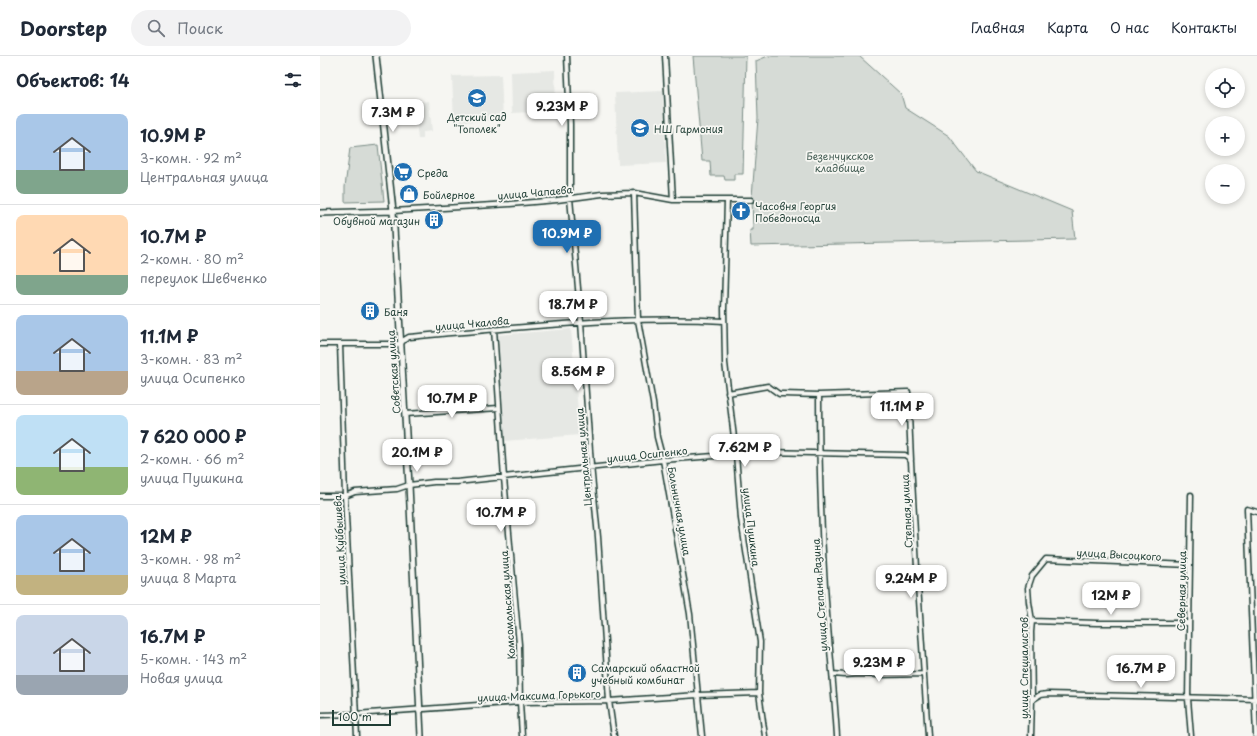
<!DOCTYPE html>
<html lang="ru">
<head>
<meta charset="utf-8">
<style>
	body { margin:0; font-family:"Playpen Sans",sans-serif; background:#f2f2f3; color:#1f2937; height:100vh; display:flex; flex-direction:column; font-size:15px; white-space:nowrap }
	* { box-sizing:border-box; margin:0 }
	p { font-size:13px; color:#747a83 }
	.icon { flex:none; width:22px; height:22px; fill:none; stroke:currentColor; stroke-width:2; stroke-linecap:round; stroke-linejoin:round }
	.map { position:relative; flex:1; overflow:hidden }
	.panel { display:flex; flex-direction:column; background:#fff; width:320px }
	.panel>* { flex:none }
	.tools { position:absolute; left:885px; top:12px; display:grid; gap:8px }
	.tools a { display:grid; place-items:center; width:40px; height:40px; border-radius:50%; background:#fff; box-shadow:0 2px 6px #0003; font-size:20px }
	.scale { position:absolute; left:12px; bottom:10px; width:59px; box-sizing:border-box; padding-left:4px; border:2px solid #1f3d34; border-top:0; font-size:11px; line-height:14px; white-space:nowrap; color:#1f3d34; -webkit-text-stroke:3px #f6f6f2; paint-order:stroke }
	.price { position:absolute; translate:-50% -34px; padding:0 9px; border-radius:8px; background:#fff; color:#222; font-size:13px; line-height:26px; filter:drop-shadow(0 1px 2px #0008) }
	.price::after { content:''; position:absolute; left:50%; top:24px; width:12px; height:9px; margin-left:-6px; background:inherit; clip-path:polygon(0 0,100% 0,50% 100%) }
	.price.active { background:#1f6fb2; color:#fff }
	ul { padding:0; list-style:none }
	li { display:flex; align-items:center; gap:12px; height:100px; padding:0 16px }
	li+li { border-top:1px solid #e0e1e3 }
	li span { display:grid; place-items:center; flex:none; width:112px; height:80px; border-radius:8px; color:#555 }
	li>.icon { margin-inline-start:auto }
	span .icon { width:48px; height:48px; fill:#fffc; stroke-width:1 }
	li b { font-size:17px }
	h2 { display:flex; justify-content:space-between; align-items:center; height:48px; padding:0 16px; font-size:17px }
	header { display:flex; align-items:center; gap:24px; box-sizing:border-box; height:56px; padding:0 20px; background:#fff; border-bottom:1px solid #e0e1e3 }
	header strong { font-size:19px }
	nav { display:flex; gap:22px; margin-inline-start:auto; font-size:14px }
	.search { width:280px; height:36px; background:#f2f2f3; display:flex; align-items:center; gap:10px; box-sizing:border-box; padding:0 14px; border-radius:22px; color:#747a83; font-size:15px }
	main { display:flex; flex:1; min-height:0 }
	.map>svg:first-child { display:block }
	.built { fill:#e6e8e4 }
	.green { fill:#d6dbd6; stroke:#7a8c85 }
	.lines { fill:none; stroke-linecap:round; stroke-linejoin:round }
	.minor-casing { stroke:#1f3d34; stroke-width:7 }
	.tertiary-casing { stroke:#1f3d34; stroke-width:8 }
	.minor { stroke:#f6f6f2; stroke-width:4 }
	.tertiary { stroke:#f6f6f2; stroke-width:5 }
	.labels { text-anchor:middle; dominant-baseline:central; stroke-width:3.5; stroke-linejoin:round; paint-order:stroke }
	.poi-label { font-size:10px; fill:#1f3d34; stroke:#f6f6f2; text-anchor:start }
	.park-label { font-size:10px; fill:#445d54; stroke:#f6f6f2 }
	.street-label { font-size:10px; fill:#1f3d34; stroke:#f6f6f2 }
</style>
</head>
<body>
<header>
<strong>Doorstep</strong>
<div class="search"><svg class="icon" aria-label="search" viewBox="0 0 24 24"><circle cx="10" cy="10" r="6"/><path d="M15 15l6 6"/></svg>Поиск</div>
<nav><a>Главная</a><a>Карта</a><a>О нас</a><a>Контакты</a></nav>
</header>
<main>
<section class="panel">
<h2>Объектов: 14<svg class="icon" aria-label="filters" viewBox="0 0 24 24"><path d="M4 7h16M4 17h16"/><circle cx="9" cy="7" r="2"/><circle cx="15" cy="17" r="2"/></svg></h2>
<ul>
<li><span style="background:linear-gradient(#a9c7e8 70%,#7fa58c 0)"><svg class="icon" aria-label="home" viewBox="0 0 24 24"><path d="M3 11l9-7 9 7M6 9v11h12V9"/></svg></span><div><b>10.9M ₽</b><p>3-комн. · 92 m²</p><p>Центральная улица</p></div></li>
<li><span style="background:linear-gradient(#ffd9b3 75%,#7fa58c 0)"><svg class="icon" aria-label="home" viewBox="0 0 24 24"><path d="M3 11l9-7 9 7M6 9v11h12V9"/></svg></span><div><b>10.7M ₽</b><p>2-комн. · 80 m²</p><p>переулок Шевченко</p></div></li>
<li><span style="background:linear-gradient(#a9c7e8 70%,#b9a48a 0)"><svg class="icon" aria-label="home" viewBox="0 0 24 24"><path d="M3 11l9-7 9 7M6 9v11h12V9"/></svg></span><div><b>11.1M ₽</b><p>3-комн. · 83 m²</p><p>улица Осипенко</p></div></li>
<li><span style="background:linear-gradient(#bfe0f5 65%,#8fb573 0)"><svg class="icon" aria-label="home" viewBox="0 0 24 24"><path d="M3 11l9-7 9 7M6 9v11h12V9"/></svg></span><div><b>7 620 000 ₽</b><p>2-комн. · 66 m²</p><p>улица Пушкина</p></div></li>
<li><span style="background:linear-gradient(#a9c7e8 75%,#c2b280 0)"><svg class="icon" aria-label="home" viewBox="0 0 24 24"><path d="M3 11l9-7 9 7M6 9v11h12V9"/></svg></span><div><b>12M ₽</b><p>3-комн. · 98 m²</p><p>улица 8 Марта</p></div></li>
<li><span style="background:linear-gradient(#c9d6e8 75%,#9aa5b1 0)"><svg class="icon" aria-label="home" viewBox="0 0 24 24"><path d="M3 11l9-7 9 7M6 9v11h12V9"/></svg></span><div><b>16.7M ₽</b><p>5-комн. · 143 m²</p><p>Новая улица</p></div></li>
</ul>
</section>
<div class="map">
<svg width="937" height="680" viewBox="0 0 937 680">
	<rect width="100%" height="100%" fill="#f6f6f2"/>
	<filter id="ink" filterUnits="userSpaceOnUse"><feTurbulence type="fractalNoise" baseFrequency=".025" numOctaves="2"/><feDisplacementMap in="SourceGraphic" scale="8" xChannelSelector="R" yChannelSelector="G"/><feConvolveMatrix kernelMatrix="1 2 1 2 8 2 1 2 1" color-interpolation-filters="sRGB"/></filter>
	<g filter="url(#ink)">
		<path class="built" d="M 235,14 L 236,55 L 192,57 L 191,16 Z
			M 181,19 L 183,64 L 134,66 L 132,20 Z
			M 343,35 L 346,107 L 298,109 L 295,37 Z
			M 109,45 L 112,75 L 103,76 L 103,83 L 98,83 L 94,47 Z
			M 251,273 L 260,379 L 184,385 L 177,279 Z"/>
		<path class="green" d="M 373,0 L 426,0 L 423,118 L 414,118 L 414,124 L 405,124 L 404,120 L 391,120 L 390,105 L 382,105 Z
			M 448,0 L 539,0 L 581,38 L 585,52 L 629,80 L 656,115 L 752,155 L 755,183 L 431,190 L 430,174 L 433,174 L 432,141 L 438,62 L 436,5 Z
			M 58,89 L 64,145 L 25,146 L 25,131 L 30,92 Z"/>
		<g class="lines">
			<defs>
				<path id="minor" d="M 247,0 L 250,68 L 250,142 L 261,266 L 271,409 L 278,481 L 289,645 L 294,680
					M 345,0 L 353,144
					M 314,137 L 318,264 L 333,347 L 337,381 L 343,404 L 370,558 L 382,680
					M 407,144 L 404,253 L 405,307 L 416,398 L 421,463 L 440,586 L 439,637 L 445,680
					M 73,155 L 190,148 L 237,144 L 282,138 L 314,137 L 353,144 L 431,144
					M 174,273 L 184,422 L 199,588 L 200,646 L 202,680
					M 0,288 L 80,288 L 84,284 L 89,281 C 123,277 157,275 192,272 C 262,266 333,261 404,265
					M 20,288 L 25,440 L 37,680
					M 408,337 L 448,330 L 459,338 L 463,338 L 499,339 L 588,336 L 591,404
					M 499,339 C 499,420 502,502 509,583 C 512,615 515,647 517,680
					M 85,358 L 179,352
					M 0,440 L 25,440 L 35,436 L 77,433 L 89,429 L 114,426 L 137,426 L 343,404 L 445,396 L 585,399 L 589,402 L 591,406 L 598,529 L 608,680
					M 712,565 L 777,567 L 869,567
					M 513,618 L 525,619 L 539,618 L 559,619 L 604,618
					M 712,644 L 720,639 L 728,638 L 937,643
					M 0,659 L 36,658 L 200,646 L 289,645 L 378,639 L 439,637
					M 711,680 L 712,644 L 711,576 L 712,565 L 709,546 L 708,532 L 712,520 L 726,503 L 870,509
					M 871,680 L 868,643 L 871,439
					M 936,680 L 927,453 L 937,456"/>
				<path id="tertiary" d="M 56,0 L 73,155 L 89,429 L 101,680
					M 0,157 L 73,155"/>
			</defs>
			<use href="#minor" class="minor-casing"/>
			<use href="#tertiary" class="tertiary-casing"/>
			<use href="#minor" class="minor"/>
			<use href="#tertiary" class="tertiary"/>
		</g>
	</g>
	<defs>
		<symbol id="school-disc" viewBox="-11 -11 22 22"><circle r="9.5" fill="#1f6fb2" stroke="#f6f6f2"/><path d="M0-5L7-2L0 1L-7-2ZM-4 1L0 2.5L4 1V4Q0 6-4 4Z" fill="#fff"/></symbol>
		<symbol id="supermarket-disc" viewBox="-11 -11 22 22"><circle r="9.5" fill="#1f6fb2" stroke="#f6f6f2"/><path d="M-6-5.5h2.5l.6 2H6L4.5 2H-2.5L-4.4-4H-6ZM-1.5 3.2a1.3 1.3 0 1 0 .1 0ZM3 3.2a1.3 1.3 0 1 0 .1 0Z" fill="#fff"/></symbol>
		<symbol id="shop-disc" viewBox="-11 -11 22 22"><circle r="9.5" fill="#1f6fb2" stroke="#f6f6f2"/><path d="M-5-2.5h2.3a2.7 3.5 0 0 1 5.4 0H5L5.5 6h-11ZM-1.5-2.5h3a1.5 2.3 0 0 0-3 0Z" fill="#fff"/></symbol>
		<symbol id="church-disc" viewBox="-11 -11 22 22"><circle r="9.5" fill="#1f6fb2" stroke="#f6f6f2"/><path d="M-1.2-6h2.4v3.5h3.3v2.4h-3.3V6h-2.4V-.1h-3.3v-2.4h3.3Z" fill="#fff"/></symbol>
		<symbol id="building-disc" viewBox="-11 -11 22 22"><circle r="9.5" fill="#1f6fb2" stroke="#f6f6f2"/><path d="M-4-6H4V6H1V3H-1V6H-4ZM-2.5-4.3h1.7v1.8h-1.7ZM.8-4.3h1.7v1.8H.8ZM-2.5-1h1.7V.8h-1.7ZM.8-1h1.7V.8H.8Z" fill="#fff"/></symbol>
	</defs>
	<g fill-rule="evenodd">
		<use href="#school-disc" x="146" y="31" width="22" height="22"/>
		<use href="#school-disc" x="309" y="61" width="22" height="22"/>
		<use href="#supermarket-disc" x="72" y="105" width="22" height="22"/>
		<use href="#shop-disc" x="78" y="127" width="22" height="22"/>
		<use href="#church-disc" x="410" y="144" width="22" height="22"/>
		<use href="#building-disc" x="103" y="153" width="22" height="22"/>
		<use href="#building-disc" x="39" y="244" width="22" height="22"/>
		<use href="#building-disc" x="246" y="606" width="22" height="22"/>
	</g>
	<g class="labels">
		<g class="poi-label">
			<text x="157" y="60" text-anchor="middle">Детский сад<tspan x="157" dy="12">"Тополек"</tspan></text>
			<text x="334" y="72">НШ Гармония</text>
			<text x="97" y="116">Среда</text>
			<text x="103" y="138">Бойлерное</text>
			<text x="435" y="149">Часовня Георгия<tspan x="435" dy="12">Победоносца</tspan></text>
			<text x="100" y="164" text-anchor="end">Обувной магазин</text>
			<text x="64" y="255">Баня</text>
			<text x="271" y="611">Самарский областной<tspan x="271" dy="12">учебный комбинат</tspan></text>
		</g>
		<g class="park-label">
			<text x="520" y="99">Безенчукское<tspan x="520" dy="12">кладбище</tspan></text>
		</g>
		<g class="street-label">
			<text transform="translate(215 136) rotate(-5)">улица Чапаева</text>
			<text transform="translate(152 267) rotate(-5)">улица Чкалова</text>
			<text transform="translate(73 316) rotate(-94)">Советская улица</text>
			<text transform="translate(327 398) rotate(-6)">улица Осипенко</text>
			<text transform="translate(263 401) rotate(-95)">Центральная улица</text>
			<text transform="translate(360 455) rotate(80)">Больничная улица</text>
			<text transform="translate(586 455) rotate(-93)">Степная улица</text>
			<text transform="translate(432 471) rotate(83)">улица Пушкина</text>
			<text transform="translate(19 484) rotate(-93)">улица Куйбышева</text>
			<text transform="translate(799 498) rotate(3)">улица Высоцкого</text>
			<text transform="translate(861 535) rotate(-89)">Северная улица</text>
			<text transform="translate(499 539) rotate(-94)">улица Степана Разина</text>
			<text transform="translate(187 549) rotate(-94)">Комсомольская улица</text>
			<text transform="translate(703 612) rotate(-90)">улица Специалистов</text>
			<text transform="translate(219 639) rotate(-2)">улица Максима Горького</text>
		</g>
	</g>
</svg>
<div class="tools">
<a><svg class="icon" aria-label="locate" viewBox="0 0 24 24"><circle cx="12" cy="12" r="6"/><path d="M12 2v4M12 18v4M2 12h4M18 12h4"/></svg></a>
<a>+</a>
<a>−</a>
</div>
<div class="scale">100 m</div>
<b class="price" style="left:242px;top:71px">9.23M ₽</b>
<b class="price" style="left:73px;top:77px">7.3M ₽</b>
<b class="price active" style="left:247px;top:198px">10.9M ₽</b>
<b class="price" style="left:253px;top:269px">18.7M ₽</b>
<b class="price" style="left:258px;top:336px">8.56M ₽</b>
<b class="price" style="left:132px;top:363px">10.7M ₽</b>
<b class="price" style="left:582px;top:371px">11.1M ₽</b>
<b class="price" style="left:425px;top:412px">7.62M ₽</b>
<b class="price" style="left:97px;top:417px">20.1M ₽</b>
<b class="price" style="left:181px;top:477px">10.7M ₽</b>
<b class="price" style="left:591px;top:543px">9.24M ₽</b>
<b class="price" style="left:791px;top:560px">12M ₽</b>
<b class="price" style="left:559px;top:627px">9.23M ₽</b>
<b class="price" style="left:821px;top:633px">16.7M ₽</b>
</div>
</main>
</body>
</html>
